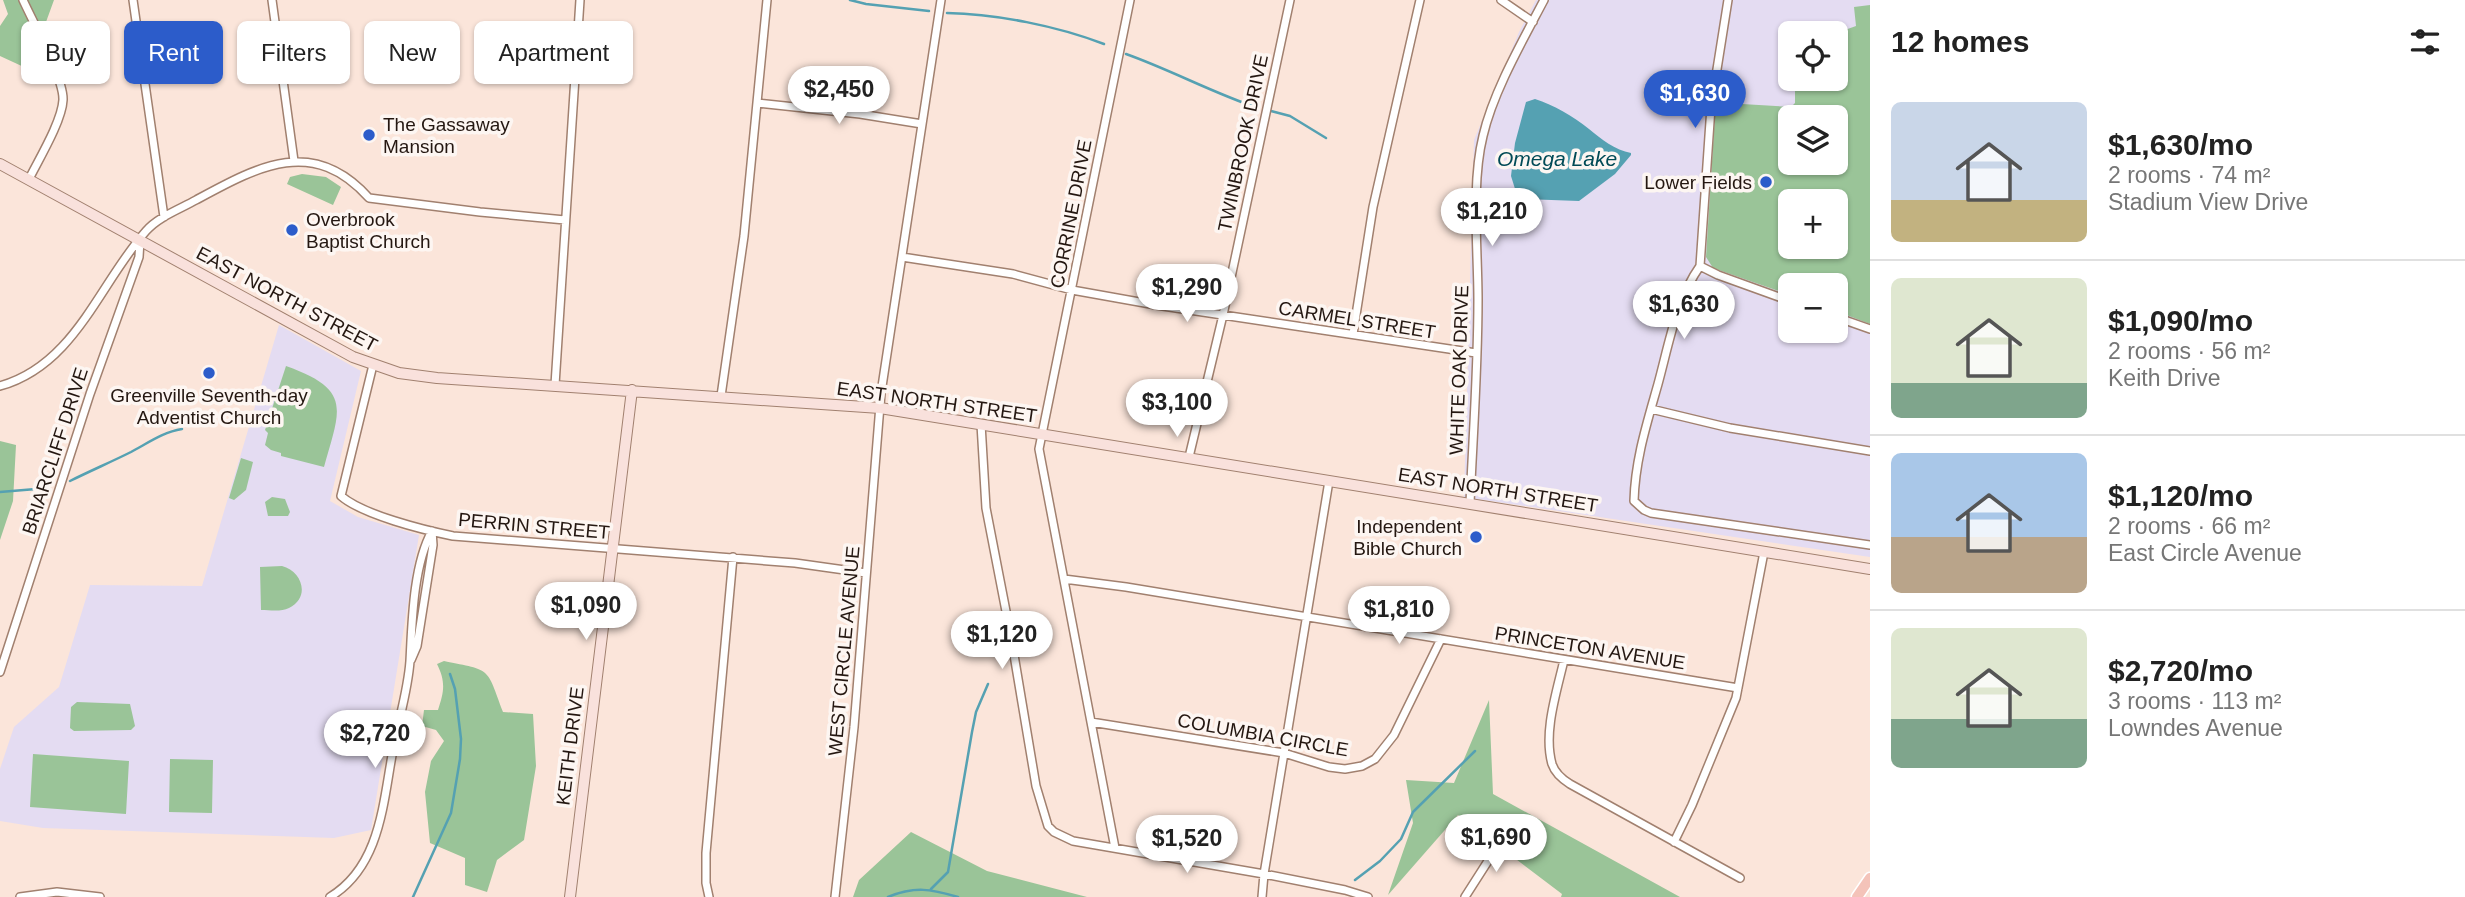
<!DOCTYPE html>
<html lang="en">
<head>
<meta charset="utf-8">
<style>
	body { margin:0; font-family:Helvetica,sans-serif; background:#f2f2f2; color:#222; height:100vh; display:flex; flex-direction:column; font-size:26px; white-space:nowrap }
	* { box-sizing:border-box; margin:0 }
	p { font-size:23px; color:#767676 }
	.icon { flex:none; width:38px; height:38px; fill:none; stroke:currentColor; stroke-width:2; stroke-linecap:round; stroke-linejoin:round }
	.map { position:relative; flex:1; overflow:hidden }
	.side { display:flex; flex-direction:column; background:#fff; width:595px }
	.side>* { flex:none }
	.top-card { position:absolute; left:21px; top:21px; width:665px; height:63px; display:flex; gap:14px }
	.fabs { position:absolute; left:1778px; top:21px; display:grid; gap:14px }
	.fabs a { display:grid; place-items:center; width:70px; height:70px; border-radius:10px; background:#fff; box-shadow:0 2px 5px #0004; font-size:35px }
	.price { position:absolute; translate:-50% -60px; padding:0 16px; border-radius:24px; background:#fff; color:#222; font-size:23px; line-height:46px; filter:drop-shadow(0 2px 4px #0008) }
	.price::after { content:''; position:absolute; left:50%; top:42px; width:21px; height:16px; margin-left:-10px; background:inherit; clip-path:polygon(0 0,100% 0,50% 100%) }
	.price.active { background:#2c5cca; color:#fff }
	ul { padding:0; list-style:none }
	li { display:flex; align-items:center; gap:21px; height:175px; padding:0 21px }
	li+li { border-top:2px solid #e0e0e0 }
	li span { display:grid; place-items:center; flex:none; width:196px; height:140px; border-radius:10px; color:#555 }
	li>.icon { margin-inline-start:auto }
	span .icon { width:84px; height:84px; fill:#fffc; stroke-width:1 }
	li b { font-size:30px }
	h2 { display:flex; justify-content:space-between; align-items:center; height:84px; padding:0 21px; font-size:30px }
	.chip { padding:0 24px; border-radius:10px; background:#fff; box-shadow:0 2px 5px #0004; font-size:24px; line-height:63px }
	.chip.active { background:#2c5cca; color:#fff }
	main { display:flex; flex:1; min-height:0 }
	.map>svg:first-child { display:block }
	.education { fill:#e4dcf2; fill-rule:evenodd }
	.green { fill:#9ac498; fill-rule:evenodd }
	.water { fill:#55a1b2 }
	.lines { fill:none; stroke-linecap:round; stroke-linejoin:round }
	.stream { stroke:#55a1b2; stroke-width:2.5 }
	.street-casing { stroke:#a1806f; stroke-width:10 }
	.secondary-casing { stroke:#a1806f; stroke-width:12 }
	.primary-casing { stroke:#fff; stroke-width:13 }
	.street { stroke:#fff; stroke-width:7 }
	.secondary { stroke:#f9e1dc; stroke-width:10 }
	.primary { stroke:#f4c3b9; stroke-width:10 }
	.poi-dot { fill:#2c5cca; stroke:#fdf6f2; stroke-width:2.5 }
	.labels { text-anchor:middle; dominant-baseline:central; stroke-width:7; stroke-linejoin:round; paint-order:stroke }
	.poi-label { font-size:19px; fill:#241711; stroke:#fdf6f2; text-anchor:start }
	.street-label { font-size:19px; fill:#241711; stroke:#fdf6f2 }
	.water-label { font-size:21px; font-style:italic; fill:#014a56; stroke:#fdf6f2 }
</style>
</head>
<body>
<main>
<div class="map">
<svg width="1870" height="897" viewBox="0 0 1870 897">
	<rect width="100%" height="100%" fill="#fbe5da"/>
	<path class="education" d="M 1536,0 L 1870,0 L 1870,557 L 1464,497 L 1474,140 L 1519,32 ZM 1790,33 L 1836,33 L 1836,79 L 1790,79 ZM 1790,117 L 1836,117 L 1836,163 L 1790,163 ZM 1790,201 L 1836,201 L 1836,247 L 1790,247 ZM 1790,285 L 1836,285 L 1836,331 L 1790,331 Z
		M 279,325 L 361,371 L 330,501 L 358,517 L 419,535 L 371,830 L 334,838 L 43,828 L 0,821 L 0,769 L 14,727 L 59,687 L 90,585 L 202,586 Z"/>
	<path class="green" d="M 3,0 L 54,0 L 34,55 L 26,68 L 0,56 L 0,26 L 8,14 Z
		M 1870,5 L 1870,324 L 1836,311 L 1836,285 L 1790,285 L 1790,295 L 1713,268 L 1706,257 L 1715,114 L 1724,115 L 1725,103 L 1791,107 L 1795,103 L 1795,79 L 1836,79 L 1836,37 L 1842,31 L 1856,26 L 1854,7 ZM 1790,117 L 1836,117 L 1836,163 L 1790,163 ZM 1836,201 L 1836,247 L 1790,247 L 1790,201 Z
		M 302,174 L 326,177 L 341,187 L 333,205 L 287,184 L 290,177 Z
		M 286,366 C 353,390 340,409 324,467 L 281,456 L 281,453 L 271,450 L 265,445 L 268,433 L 265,430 Z
		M 0,441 L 16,445 L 13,501 L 0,540 Z
		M 241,458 L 253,462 L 246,490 L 234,500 L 229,498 Z
		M 272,497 L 285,499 L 290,512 L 288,516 L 268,516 L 265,502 Z
		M 282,566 C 302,571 311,597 289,608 C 281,612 270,610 261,610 L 260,567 Z
		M 444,661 C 492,671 486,666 503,712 L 533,714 L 536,766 L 524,840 L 497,860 L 487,892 L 465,885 L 465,858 L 430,843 L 425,792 L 431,761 L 444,741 L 436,730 L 422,726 L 424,710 L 438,710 C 444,692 446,682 437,664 Z
		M 1489,700 L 1493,794 L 1680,897 L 1561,897 L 1562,894 L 1458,815 L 1388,895 L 1413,823 L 1406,780 L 1454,783 Z
		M 77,702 L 130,704 L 135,726 L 131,730 L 74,731 L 70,728 L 71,707 Z
		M 33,754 L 129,761 L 126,814 L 30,807 Z
		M 170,759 L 213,760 L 212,813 L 169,812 Z
		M 911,832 L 987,871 L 1087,897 L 853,897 L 859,880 Z"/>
	<path class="water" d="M 1535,99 C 1554,105 1573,116 1589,129 C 1601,139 1615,150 1631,153 L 1631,155 L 1615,174 L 1579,201 L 1524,199 L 1516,192 L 1511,176 L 1515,143 L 1526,102 Z"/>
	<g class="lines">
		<path class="stream" d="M 850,0 L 866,4 L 929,11
			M 947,13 C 997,14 1057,26 1104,44
			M 1126,54 C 1171,70 1213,93 1258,108
			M 1271,111 L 1290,116 L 1326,138
			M 70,481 C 90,471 111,462 131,452 C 148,443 163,432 182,429
			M 0,492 L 48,488
			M 1355,880 L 1380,861 L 1401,839 L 1413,812 L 1475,751
			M 931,889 L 948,872 L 972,732 L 976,712 L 988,684
			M 413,897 L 451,813 L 460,759 L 461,739 L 455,689 L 450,674
			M 888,897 C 915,886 931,889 958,897"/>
		<defs>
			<path id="street" d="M 23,0 C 33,22 64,79 63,100 C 62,121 39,159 29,179
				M 133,0 L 164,217
				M 272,0 L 294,161
				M 1501,0 L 1533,22
				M 1728,0 L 1711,107 L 1700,266 C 1676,300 1669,344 1658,384 C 1647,423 1635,460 1634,501 L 1644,510 L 1651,513 L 1870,545
				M 758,103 L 860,114 L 922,124
				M 902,257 L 1013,274 L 1072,290 L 1156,305 L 1476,353
				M 1700,266 L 1718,275 L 1790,301
				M 1836,317 L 1870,329
				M 1353,334 L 1373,207 L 1420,0
				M 373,365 L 341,496 C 363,515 424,530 453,536 L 795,563 L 866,573
				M 555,385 L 580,0
				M 0,386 C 75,365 99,284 146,231 C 158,217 180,209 196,200 C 257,167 313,135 369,198 L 480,212 L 565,220
				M 721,396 L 744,236 L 767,0
				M 1651,409 L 1730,428 L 1870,451
				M 981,424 L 986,508 L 1011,637 L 1036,786 L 1048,826 L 1054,832 L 1073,841 L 1264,874 L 1345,890 L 1368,897
				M 1189,457 L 1223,315 L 1290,0
				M 1470,503 C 1473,435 1478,368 1478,300 C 1478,250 1471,184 1483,136 C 1493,92 1523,40 1544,0
				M 1064,579 L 1126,587 L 1738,688
				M 411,660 L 417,646 L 433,545 L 432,531
				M 1564,660 C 1557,691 1543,732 1552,764 C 1555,773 1562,779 1570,784 L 1740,878
				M 0,672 L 90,394 L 139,257 L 140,240
				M 1091,722 L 1284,753 L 1329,767 L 1345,769 L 1362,766 L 1375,759 L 1394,735 L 1441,639
				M 1674,842 L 1692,805 L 1736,698 L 1764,552
				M 1115,848 L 1039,449 L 1130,0
				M 20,897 L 57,892 L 100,897
				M 330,897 C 381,866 383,802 393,750 C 398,721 408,691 410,661 C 412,623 413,565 432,531
				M 709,897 L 706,883 L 706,853 L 733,557
				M 835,897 L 854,727 L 881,393 L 941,0
				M 1262,897 L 1264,874 L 1329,481
				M 1465,897 L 1504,836"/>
			<path id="secondary" d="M 0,164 L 353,357 L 399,373 L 437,378 L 880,408 L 1870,569
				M 570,897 L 632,390"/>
			<path id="primary" d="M 1857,897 L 1870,878"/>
		</defs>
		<use href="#street" class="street-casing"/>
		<use href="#secondary" class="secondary-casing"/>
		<use href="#primary" class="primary-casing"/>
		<use href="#street" class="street"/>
		<use href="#secondary" class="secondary"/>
		<use href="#primary" class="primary"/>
	</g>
	<g class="poi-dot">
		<circle cx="369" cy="135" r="7"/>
		<circle cx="1766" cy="182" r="7"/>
		<circle cx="292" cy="230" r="7"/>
		<circle cx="209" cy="373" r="7"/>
		<circle cx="1476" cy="537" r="7"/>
	</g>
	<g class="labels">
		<g class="poi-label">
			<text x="383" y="124">The Gassaway<tspan x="383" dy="22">Mansion</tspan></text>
			<text x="1752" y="182" text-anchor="end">Lower Fields</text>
			<text x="306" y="219">Overbrook<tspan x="306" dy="22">Baptist Church</tspan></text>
			<text x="209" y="395" text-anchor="middle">Greenville Seventh-day<tspan x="209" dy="22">Adventist Church</tspan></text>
			<text x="1462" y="526" text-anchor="end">Independent<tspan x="1462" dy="22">Bible Church</tspan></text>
		</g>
		<g class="street-label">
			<text transform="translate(1243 143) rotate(-78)">TWINBROOK DRIVE</text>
			<text transform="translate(1071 214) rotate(-79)">CORRINE DRIVE</text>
			<text transform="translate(287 299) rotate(28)">EAST NORTH STREET</text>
			<text transform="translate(1357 320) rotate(9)">CARMEL STREET</text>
			<text transform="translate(1459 370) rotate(-88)">WHITE OAK DRIVE</text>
			<text transform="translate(937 402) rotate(8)">EAST NORTH STREET</text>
			<text transform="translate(55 451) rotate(-72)">BRIARCLIFF DRIVE</text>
			<text transform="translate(1498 490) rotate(9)">EAST NORTH STREET</text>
			<text transform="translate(534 526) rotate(5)">PERRIN STREET</text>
			<text transform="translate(1590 648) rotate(9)">PRINCETON AVENUE</text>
			<text transform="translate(844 651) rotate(-85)">WEST CIRCLE AVENUE</text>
			<text transform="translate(1263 735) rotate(10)">COLUMBIA CIRCLE</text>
			<text transform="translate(570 746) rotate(-83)">KEITH DRIVE</text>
		</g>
		<g class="water-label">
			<text x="1557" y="158">Omega Lake</text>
		</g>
	</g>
</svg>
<div class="fabs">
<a><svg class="icon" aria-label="locate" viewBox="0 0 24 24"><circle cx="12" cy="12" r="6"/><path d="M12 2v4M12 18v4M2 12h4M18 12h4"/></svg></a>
<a><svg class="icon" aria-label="layers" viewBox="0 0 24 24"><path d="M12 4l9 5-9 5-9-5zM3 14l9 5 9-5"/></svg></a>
<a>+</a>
<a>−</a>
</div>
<b class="price" style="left:839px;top:126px">$2,450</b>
<b class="price active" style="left:1695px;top:130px">$1,630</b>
<b class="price" style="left:1492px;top:248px">$1,210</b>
<b class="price" style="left:1187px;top:324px">$1,290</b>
<b class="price" style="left:1684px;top:341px">$1,630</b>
<b class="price" style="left:1177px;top:439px">$3,100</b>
<b class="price" style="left:586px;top:642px">$1,090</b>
<b class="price" style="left:1399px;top:646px">$1,810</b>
<b class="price" style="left:1002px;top:671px">$1,120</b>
<b class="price" style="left:375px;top:770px">$2,720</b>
<b class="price" style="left:1496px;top:874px">$1,690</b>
<b class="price" style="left:1187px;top:875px">$1,520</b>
<div class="top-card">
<a class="chip">Buy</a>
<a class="chip active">Rent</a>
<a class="chip">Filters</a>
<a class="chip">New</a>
<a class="chip">Apartment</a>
</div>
</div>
<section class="side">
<h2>12 homes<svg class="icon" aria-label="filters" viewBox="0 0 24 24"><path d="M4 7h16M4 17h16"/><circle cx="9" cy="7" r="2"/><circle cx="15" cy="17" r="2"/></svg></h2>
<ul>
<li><span style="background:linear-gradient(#c9d6e8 70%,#c2b280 0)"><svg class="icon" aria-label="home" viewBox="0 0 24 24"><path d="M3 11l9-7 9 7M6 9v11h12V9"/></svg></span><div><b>$1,630/mo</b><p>2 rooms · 74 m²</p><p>Stadium View Drive</p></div></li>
<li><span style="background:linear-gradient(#dfe7d0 75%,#7fa58c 0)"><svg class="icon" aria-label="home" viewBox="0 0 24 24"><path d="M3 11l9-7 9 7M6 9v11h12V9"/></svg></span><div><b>$1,090/mo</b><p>2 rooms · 56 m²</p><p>Keith Drive</p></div></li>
<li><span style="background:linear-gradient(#a9c7e8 60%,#b9a48a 0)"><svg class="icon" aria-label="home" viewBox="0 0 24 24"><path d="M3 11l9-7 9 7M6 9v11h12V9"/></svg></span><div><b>$1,120/mo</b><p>2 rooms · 66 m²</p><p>East Circle Avenue</p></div></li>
<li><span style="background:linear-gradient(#dfe7d0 65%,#7fa58c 0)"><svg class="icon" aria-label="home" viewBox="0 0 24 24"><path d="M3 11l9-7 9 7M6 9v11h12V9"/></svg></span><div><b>$2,720/mo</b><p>3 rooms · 113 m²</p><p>Lowndes Avenue</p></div></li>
</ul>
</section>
</main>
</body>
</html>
